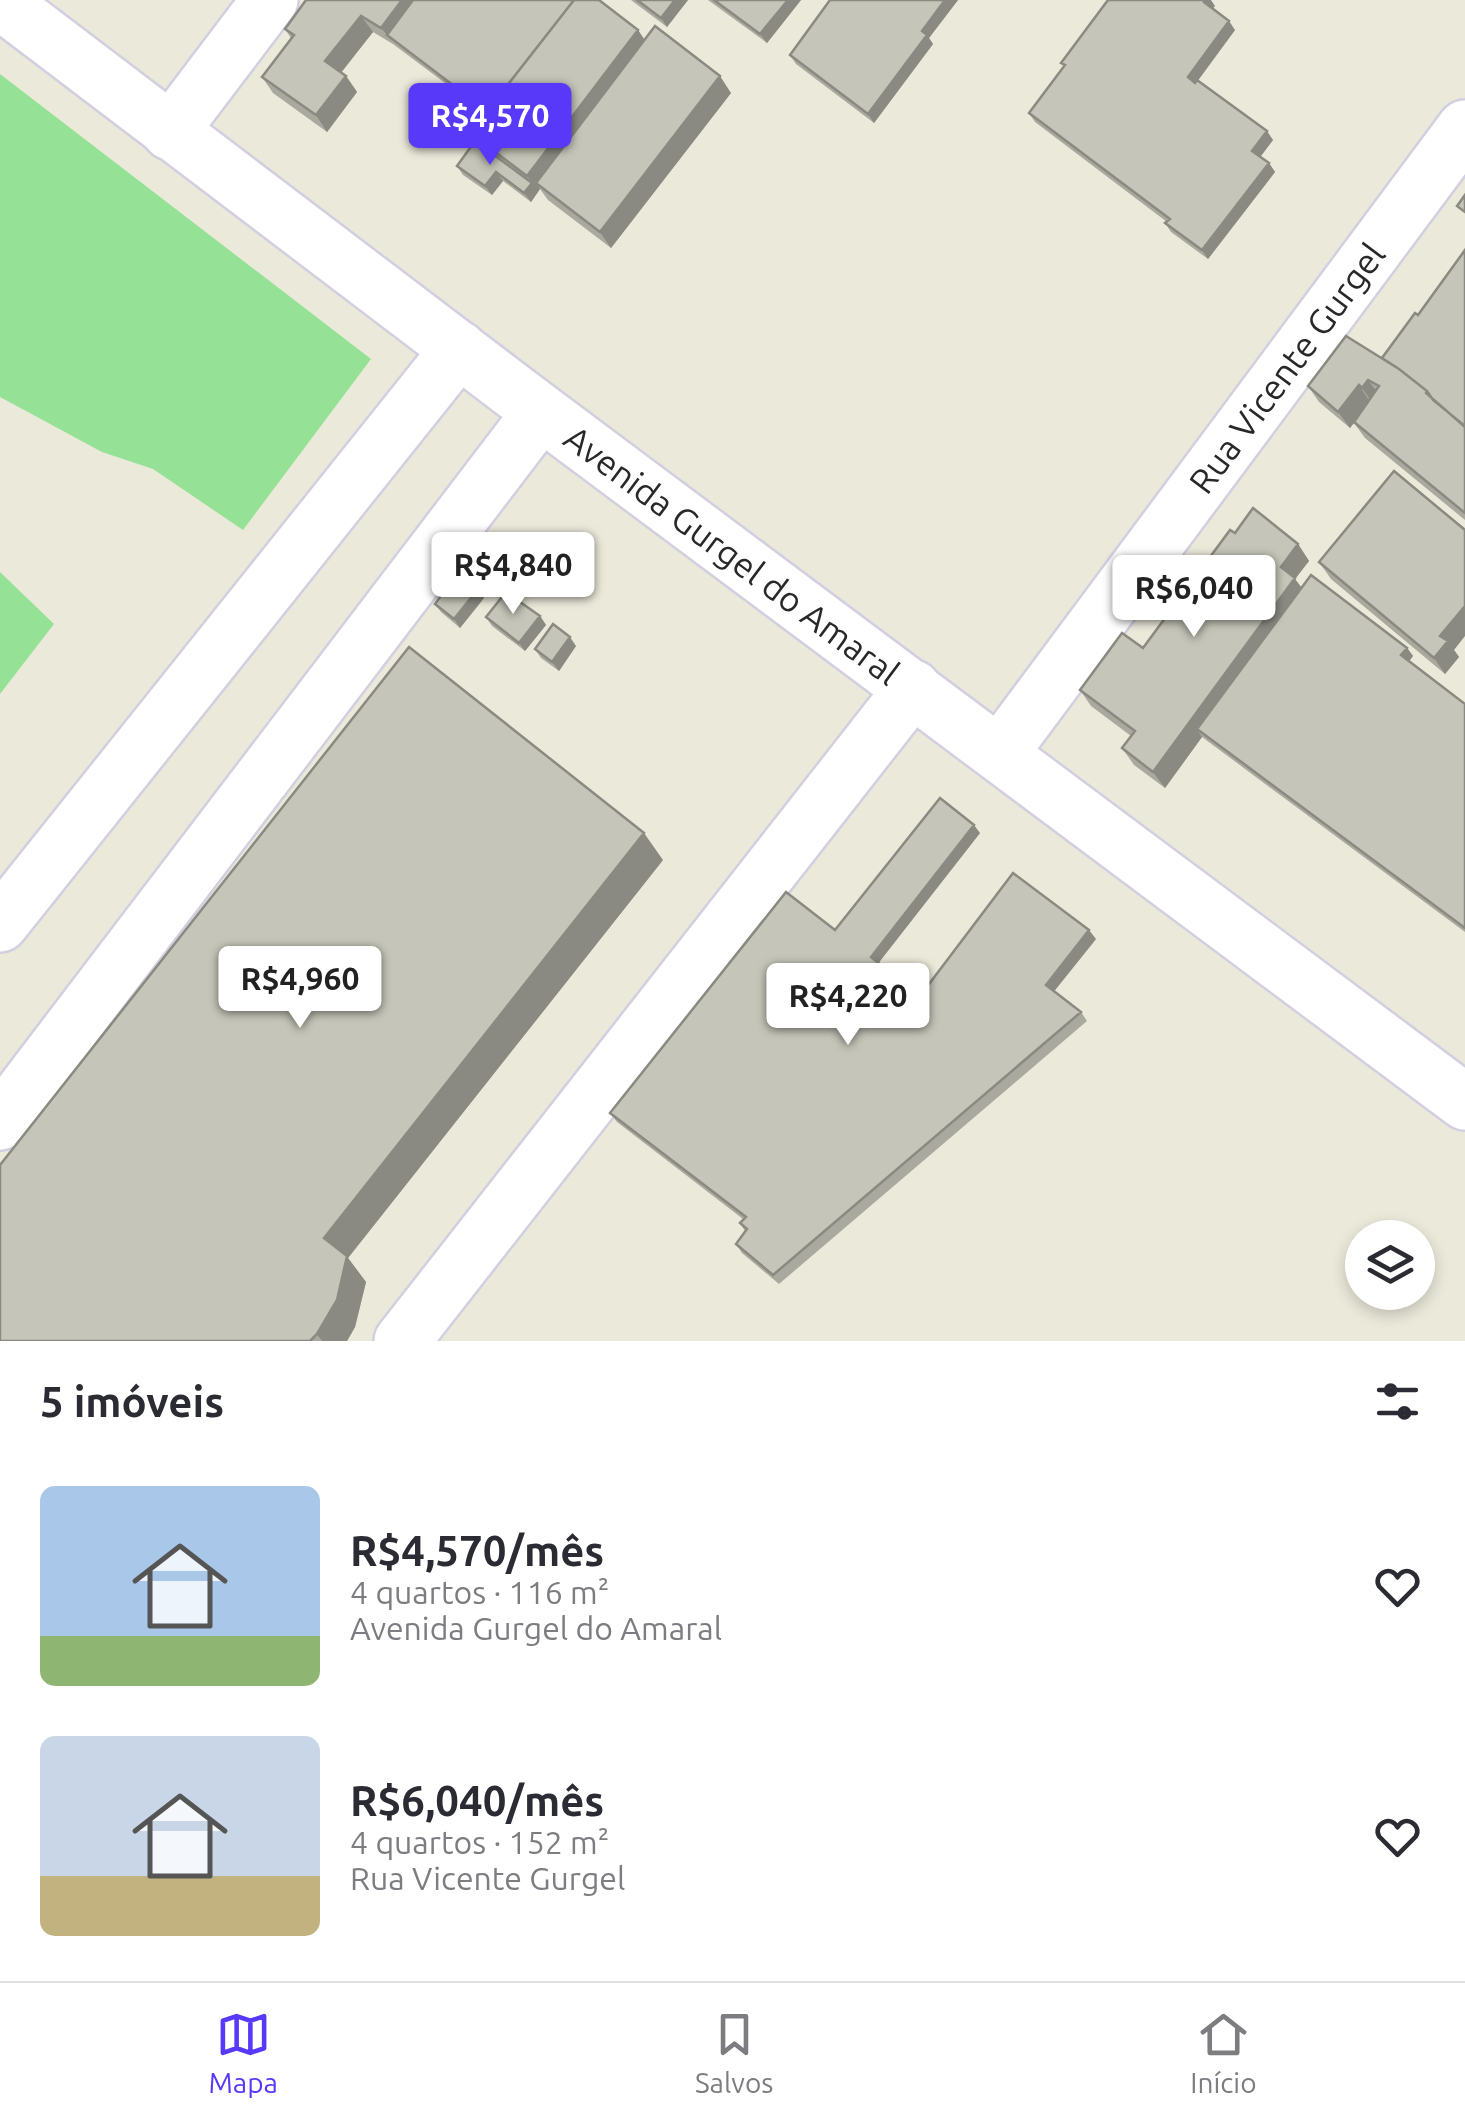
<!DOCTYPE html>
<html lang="pt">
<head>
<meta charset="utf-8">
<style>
	body { margin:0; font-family:Ubuntu,sans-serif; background:#f7f7f7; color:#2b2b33; height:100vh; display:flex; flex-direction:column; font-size:38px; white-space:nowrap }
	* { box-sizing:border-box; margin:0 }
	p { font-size:32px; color:#7c7c81 }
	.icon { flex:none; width:55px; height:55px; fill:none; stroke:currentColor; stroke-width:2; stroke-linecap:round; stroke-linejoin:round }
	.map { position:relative; height:1341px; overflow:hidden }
	.side { display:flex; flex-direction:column; background:#fff; flex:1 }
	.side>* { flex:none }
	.tools { position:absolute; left:1345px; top:1220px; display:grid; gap:20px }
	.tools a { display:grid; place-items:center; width:90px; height:90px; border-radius:50%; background:#fff; box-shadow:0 5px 15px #0003; font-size:50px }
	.price { position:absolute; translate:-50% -85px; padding:0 22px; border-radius:10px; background:#fff; color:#222; font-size:32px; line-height:65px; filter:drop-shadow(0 2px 5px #0008) }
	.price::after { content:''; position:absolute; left:50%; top:60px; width:30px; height:22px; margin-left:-15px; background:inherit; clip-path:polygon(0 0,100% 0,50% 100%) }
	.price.current { background:#5838f9; color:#fff }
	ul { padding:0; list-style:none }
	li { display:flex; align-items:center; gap:30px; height:250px; padding:0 40px }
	li span { display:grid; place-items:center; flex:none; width:280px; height:200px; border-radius:15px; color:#555 }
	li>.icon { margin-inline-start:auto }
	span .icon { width:120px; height:120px; fill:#fffc; stroke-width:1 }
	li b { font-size:42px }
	h2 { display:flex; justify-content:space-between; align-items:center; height:120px; padding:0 40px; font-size:42px }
	.tab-bar { display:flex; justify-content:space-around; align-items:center; height:140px; border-top:2px solid #e1e1e2; background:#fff; font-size:28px; color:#7c7c81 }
	.tab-bar a { display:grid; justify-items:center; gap:5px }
	.tab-bar .current { color:#5838f9 }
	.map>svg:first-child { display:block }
	.green { fill:#95e296 }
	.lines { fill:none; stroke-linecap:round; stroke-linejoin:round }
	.minor-casing { stroke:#d2cfe1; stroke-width:60 }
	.minor { stroke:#fff; stroke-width:55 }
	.wall { fill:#aaa99f }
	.shaded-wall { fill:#8b8a82 }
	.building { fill:#c6c5b9; stroke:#8b8a82; stroke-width:2.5 }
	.labels { text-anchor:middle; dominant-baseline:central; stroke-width:10; stroke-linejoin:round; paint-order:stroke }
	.street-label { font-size:35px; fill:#282828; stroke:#fff }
</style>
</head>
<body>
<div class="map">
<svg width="1465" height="1341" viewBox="0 0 1465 1341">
	<rect width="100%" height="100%" fill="#ebe9da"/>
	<path class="green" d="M 0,74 L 371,359 L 243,530 L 153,469 L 102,452 L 0,397 Z
		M 0,572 L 54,624 L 0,694 Z"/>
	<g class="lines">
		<defs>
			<g id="minor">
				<path id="s1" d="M 0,1 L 541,412 L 1465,1102"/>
				<path d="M 170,132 L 270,0"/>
				<path id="s2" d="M 1000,753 L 1465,128"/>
				<path d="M 0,924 L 459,349"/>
				<path d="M 0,1122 L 541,412"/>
				<path d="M 402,1341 L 913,688"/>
			</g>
		</defs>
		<use href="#minor" class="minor-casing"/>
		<use href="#minor" class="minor"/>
	</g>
	<path class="wall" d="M 306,0 L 638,30 L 645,40 L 731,93 L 611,248 L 548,200 L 540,189 L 531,202 L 503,181 L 492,195 L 463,175 L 457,166 L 475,141 L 470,133 L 485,113 L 393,44 L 373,32 L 341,72 L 346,76 L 357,92 L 327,132 L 273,93 L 262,77 L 291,38 L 285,29 Z
		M 631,0 L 688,0 L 667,27 Z
		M 708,0 L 801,0 L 767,43 Z
		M 830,0 L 958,0 L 929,38 L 933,44 L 874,123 L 796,64 L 790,55 Z
		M 1215,6 L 1212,9 L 1235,30 L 1198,80 L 1273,140 L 1260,157 L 1269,163 L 1275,172 L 1208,259 L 1171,232 L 1165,223 L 1167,222 L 1035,122 L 1029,113 L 1064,67 L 1061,63 Z
		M 1465,250 L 1465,520 L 1365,438 L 1354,423 L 1350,428 L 1319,402 L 1308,386 L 1381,358 L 1418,315 Z
		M 1235,533 L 1298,544 L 1309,561 L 1295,579 L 1302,588 L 1407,648 L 1413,656 L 1409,661 L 1465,704 L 1465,932 L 1202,737 L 1165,788 L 1134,765 L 1122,748 L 1131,736 L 1091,706 L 1080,690 L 1143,648 Z
		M 1319,562 L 1454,650 L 1459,657 L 1445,674 L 1331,579 Z
		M 484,598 L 460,628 L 441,612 L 435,604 Z
		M 540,616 L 546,625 L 525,651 L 492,626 L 486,617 Z
		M 576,646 L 559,671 L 541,658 L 535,649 Z
		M 980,833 L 878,963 L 920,996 L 1096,939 L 1054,991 L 1081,1012 L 1087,1021 L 779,1284 L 742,1253 L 736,1244 L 745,1231 L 740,1223 L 743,1219 L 617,1122 L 610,1113 L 835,930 Z
		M 663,860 L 348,1258 L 366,1282 L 355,1327 L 347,1341 L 0,1341 Z"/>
	<path class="shaded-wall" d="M 402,0 L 426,0 L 387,35 L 381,28 Z
		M 675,0 L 688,0 L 667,27 L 661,18 Z
		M 788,0 L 801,0 L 767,43 L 760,34 Z
		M 945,0 L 958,0 L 929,38 L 933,44 L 874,123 L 868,114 L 922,31 Z
		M 1206,0 L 1211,0 L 1215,6 L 1210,11 L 1204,2 Z
		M 361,16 L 373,32 L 337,78 L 325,61 Z
		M 1229,21 L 1235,30 L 1194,86 L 1188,77 Z
		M 638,30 L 649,47 L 536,183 L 540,189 L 531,202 L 524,193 L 532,183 L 527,176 Z
		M 346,76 L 357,92 L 327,132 L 316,115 Z
		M 720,76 L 731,93 L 611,248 L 600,232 Z
		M 1267,131 L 1273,140 L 1258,160 L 1252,151 Z
		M 1269,163 L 1275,172 L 1208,259 L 1202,250 Z
		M 496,172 L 503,181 L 492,195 L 485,186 Z
		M 1368,380 L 1380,396 L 1374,405 L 1362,388 Z
		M 1359,385 L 1370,402 L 1350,428 L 1338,412 Z
		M 1298,544 L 1309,561 L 1295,579 L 1306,594 L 1197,729 L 1202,737 L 1165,788 L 1153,772 L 1281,567 Z
		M 478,589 L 484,598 L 460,628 L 454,619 Z
		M 1465,606 L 1465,636 L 1454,650 L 1459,657 L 1445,674 L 1434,658 L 1440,636 Z
		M 540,616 L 546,625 L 525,651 L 519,643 Z
		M 570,637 L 576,646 L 559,671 L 552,662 Z
		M 1407,648 L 1413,656 L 1407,664 L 1401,655 Z
		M 974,825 L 980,833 L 877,965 L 871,957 Z
		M 644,833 L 663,860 L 348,1258 L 366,1282 L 355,1327 L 347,1341 L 322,1341 L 317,1334 L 324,1238 Z
		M 1089,930 L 1096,939 L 1052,994 L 1046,985 Z"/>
	<path class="building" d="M 306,0 L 402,0 L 381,28 L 361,16 L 325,61 L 346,76 L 316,115 L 262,77 L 294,35 L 285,29 Z
		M 413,0 L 574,0 L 487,111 L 387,35 Z
		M 574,0 L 599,0 L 638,30 L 527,176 L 470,133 Z
		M 637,0 L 675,0 L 661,18 Z
		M 714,0 L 788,0 L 760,34 Z
		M 830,0 L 945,0 L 922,31 L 927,35 L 868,114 L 790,55 Z
		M 1108,0 L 1206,0 L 1204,2 L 1229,21 L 1188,77 L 1195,83 L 1197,80 L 1267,131 L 1252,151 L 1269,163 L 1202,250 L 1165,223 L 1170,219 L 1029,113 L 1065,65 L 1061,63 Z
		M 655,26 L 720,76 L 600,232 L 536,183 Z
		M 475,141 L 532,183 L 524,193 L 496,172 L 485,186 L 457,166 Z
		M 1465,195 L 1465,212 L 1457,206 Z
		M 1465,250 L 1465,426 L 1433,400 L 1427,391 L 1399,369 L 1382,358 L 1415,313 L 1418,315 Z
		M 1346,336 L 1399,369 L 1427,391 L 1426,393 L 1465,427 L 1465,513 L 1354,422 L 1379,386 L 1368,380 L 1362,388 L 1359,385 L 1338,412 L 1308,386 Z
		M 1394,471 L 1465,530 L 1465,606 L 1440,636 L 1448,641 L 1434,658 L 1319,562 Z
		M 1253,508 L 1298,544 L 1281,567 L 1295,578 L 1153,772 L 1122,748 L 1135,731 L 1080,690 L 1122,633 L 1143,648 L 1230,530 L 1235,533 Z
		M 457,574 L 478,589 L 454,619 L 435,604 Z
		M 1311,575 L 1407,648 L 1401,655 L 1465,704 L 1465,928 L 1197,729 Z
		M 506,592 L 540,616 L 519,643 L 486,617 Z
		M 553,624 L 570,637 L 552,662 L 535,649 Z
		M 409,647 L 644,833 L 324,1238 L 347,1256 L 337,1300 L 317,1334 L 310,1341 L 0,1341 L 0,1165 Z
		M 940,798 L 974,825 L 871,957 L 920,996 L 1013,873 L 1089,930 L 1046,985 L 1081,1012 L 773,1275 L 736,1244 L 747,1229 L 740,1223 L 746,1217 L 610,1113 L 786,892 L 835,930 Z"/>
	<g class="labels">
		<g class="street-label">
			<text stroke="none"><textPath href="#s2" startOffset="480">Rua Vicente Gurgel</textPath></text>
			<text stroke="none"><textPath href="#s1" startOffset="918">Avenida Gurgel do Amaral</textPath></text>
		</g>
	</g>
</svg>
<div class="tools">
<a><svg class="icon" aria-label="layers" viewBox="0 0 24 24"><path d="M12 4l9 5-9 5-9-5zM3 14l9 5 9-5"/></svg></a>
</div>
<b class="price current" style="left:490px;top:168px">R$4,570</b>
<b class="price" style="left:513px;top:617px">R$4,840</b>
<b class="price" style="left:1194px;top:640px">R$6,040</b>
<b class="price" style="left:300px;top:1031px">R$4,960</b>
<b class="price" style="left:848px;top:1048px">R$4,220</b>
</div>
<section class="side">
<h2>5 imóveis<svg class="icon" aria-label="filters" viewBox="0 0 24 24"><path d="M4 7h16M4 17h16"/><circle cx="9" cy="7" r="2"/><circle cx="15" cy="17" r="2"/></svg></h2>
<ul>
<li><span style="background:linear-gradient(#a9c7e8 75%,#8fb573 0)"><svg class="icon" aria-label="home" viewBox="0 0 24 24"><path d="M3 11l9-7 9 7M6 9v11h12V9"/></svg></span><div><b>R$4,570/mês</b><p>4 quartos · 116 m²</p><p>Avenida Gurgel do Amaral</p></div><svg class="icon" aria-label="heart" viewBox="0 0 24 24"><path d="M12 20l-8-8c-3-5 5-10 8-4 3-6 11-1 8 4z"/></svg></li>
<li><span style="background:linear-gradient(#c9d6e8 70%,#c2b280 0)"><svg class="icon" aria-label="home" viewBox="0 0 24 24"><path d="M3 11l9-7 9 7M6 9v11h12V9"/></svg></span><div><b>R$6,040/mês</b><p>4 quartos · 152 m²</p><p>Rua Vicente Gurgel</p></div><svg class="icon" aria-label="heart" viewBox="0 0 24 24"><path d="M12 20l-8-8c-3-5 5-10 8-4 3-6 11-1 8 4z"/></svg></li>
</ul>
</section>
<nav class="tab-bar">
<a class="current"><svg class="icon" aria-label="map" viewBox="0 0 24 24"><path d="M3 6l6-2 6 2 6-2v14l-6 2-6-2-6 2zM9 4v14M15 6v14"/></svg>Mapa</a>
<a><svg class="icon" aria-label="saved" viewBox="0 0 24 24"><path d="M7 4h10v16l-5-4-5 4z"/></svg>Salvos</a>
<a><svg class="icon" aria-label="home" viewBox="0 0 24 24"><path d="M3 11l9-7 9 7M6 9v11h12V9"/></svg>Início</a>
</nav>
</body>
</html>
